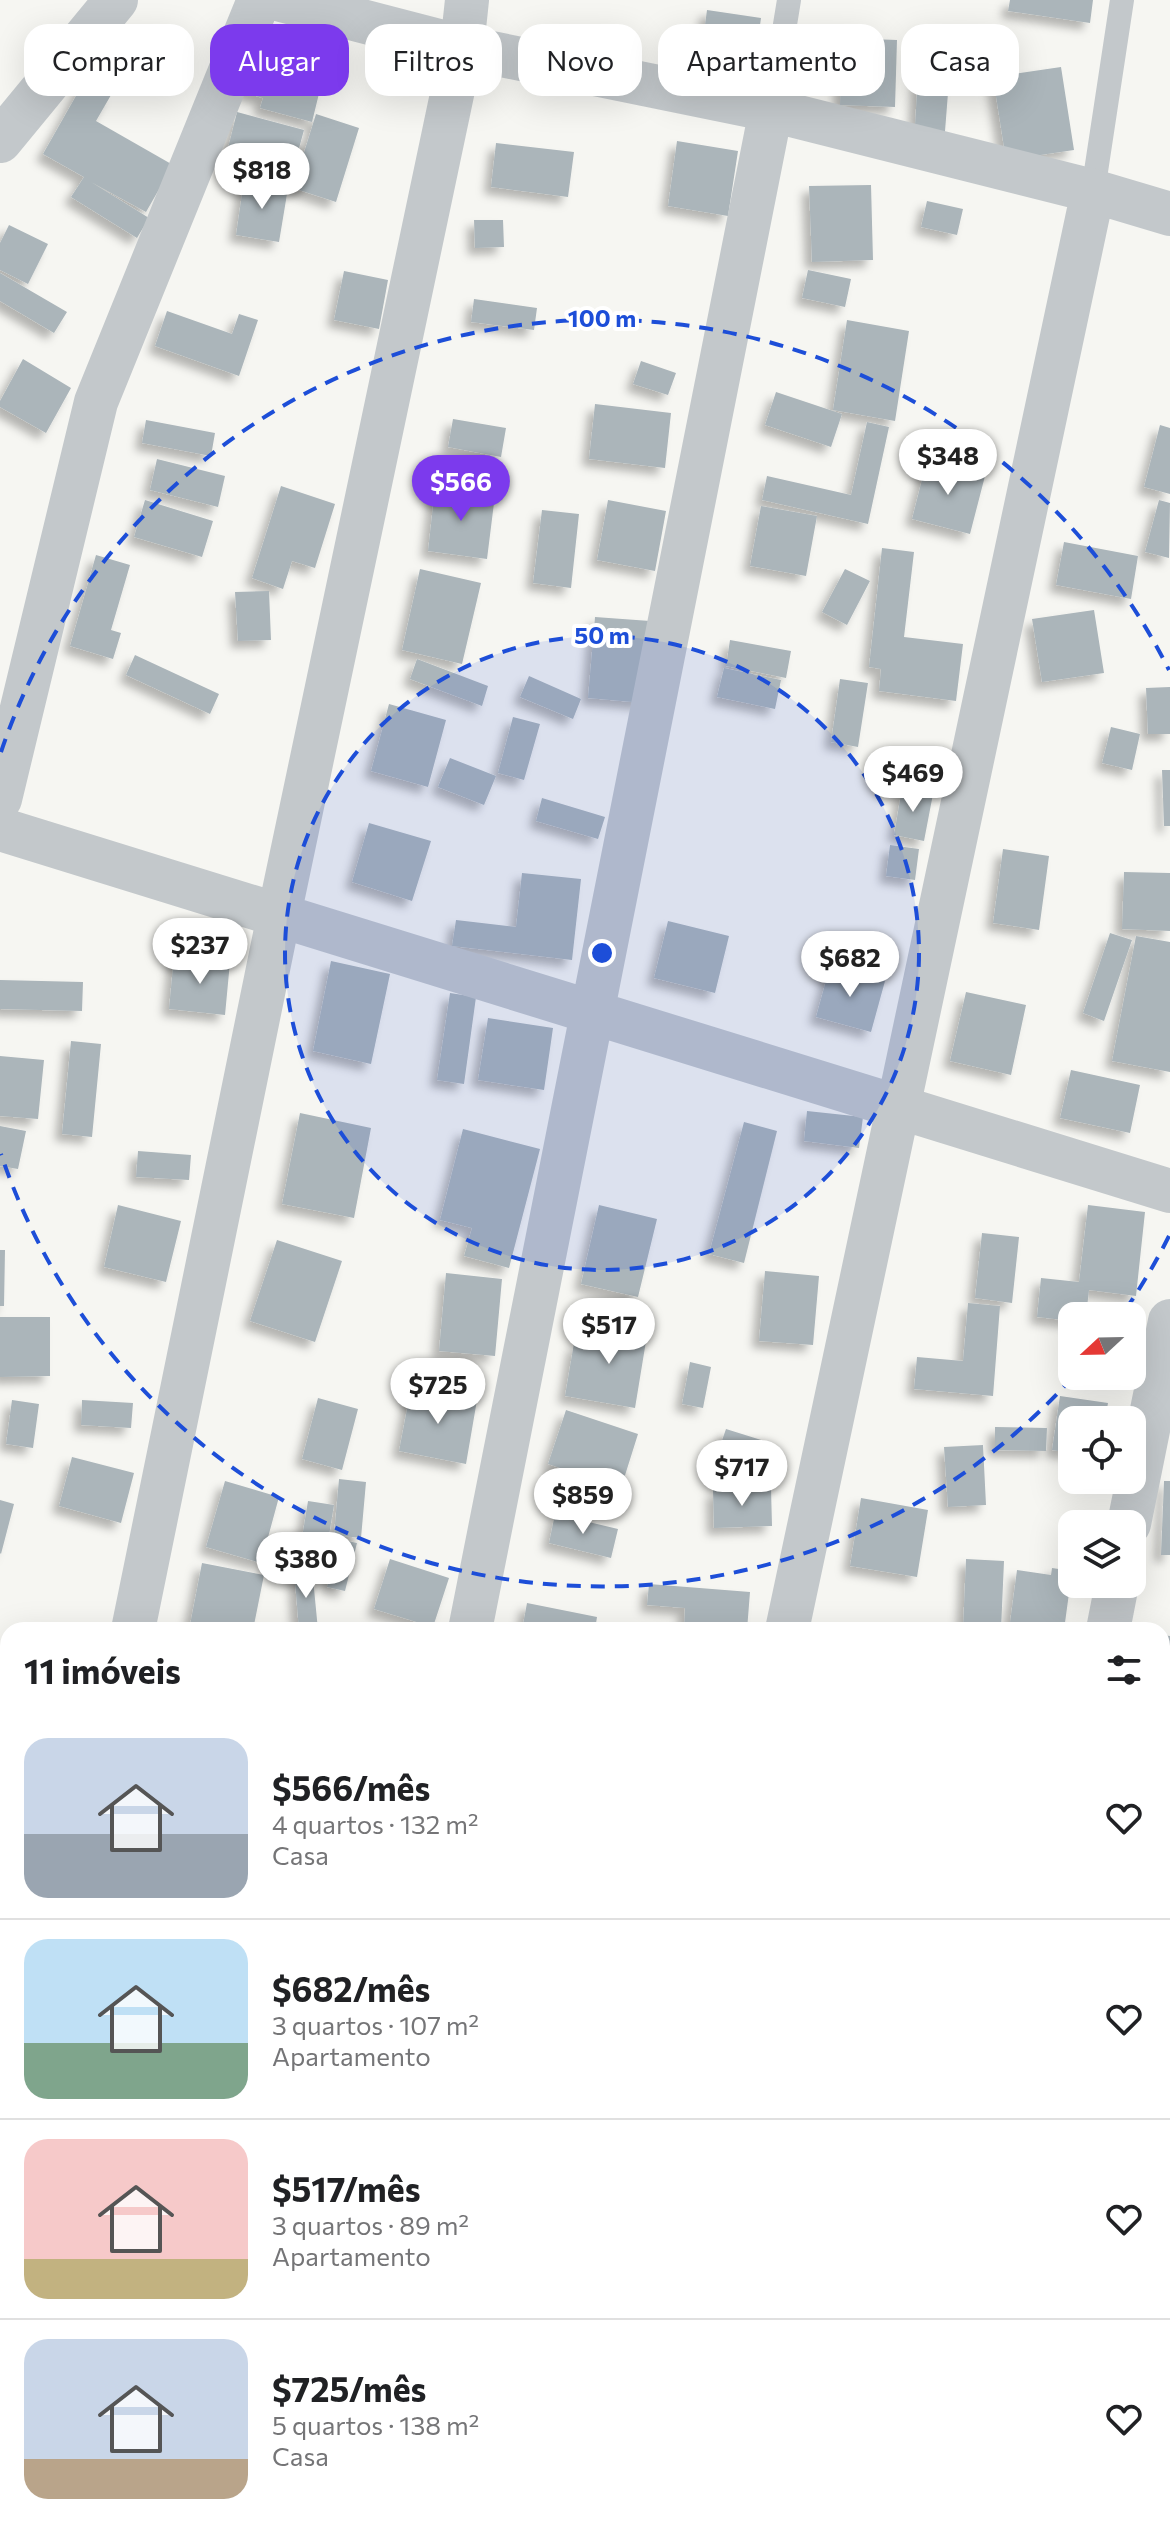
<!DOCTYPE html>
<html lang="pt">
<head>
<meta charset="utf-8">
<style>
	body { margin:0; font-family:Commissioner,sans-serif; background:#f2f2f2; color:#202124; height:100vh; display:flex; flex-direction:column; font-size:30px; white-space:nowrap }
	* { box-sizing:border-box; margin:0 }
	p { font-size:26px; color:#757577 }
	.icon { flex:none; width:44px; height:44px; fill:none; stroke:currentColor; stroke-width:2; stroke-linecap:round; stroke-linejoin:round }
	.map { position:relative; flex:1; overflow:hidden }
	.panel { position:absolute; left:0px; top:1622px; width:1170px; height:912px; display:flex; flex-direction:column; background:#fff; border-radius:24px 24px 0 0; box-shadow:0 8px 32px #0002 }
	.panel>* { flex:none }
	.guide { position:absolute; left:24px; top:24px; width:1122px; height:72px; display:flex; gap:16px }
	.needle { width:52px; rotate:248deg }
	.fabs { position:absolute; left:1058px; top:1302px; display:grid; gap:16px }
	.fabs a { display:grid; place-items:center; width:88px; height:88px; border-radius:16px; background:#fff; box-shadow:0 8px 32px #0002; font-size:40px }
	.price { position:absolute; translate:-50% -68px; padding:0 18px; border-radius:28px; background:#fff; color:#222; font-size:26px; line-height:52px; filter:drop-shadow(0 2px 4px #0008) }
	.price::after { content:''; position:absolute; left:50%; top:48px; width:24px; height:18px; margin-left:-12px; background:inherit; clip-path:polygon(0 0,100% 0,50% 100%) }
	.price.on { background:#7c3aed; color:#fff }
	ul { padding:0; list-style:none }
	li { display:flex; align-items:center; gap:24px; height:200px; padding:0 24px }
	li+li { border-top:2px solid #e0e0e0 }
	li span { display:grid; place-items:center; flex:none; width:224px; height:160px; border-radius:24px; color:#555 }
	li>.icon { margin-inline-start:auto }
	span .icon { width:96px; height:96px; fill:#fffc; stroke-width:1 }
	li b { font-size:34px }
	h2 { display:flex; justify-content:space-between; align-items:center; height:96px; padding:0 24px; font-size:34px }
	.pill { padding:0 28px; border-radius:24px; background:#fff; box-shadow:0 8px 32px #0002; font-size:28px; line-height:72px }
	.pill.on { background:#7c3aed; color:#fff }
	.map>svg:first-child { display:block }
	.building { fill:#abb5ba; filter:url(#shadow) }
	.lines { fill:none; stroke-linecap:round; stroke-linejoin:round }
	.service { stroke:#c3c8cb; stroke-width:24 }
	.minor { stroke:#c3c8cb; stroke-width:44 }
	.ring { fill:none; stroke:#1d4ed8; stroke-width:4; stroke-dasharray:14 10 }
	.centre { fill:#1d4ed8; stroke:#fff; stroke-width:4 }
	.ring-label { font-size:24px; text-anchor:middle; font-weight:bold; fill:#1d4ed8; stroke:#fff; stroke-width:8; stroke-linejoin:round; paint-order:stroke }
</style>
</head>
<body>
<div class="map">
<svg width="1170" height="2534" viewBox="0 0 1170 2534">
	<defs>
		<filter id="shadow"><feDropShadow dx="-7" dy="7" stdDeviation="4" flood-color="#0004"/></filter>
	</defs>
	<rect width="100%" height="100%" fill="#f6f6f2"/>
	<path class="building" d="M 1010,0 L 1093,0 L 1090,23 L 1008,11 Z
		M 707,10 L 761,18 L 754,69 L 700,62 Z
		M 921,26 L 953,29 L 944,144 L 914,142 Z
		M 842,38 L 897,40 L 895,107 L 840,105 Z
		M 254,43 L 327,61 L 312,122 L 260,108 L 263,98 L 242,92 Z
		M 1061,67 L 1074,150 L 1006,160 L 993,77 Z
		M 85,80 L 111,95 L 96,121 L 173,165 L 146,212 L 91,182 L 149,218 L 137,238 L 71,197 L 84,177 L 43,154 Z
		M 237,112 L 304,130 L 289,185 L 223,168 Z
		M 316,114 L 359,128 L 336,202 L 293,188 Z
		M 677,141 L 738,151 L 728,216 L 668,206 Z
		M 496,143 L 574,152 L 568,197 L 491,187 Z
		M 244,180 L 288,188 L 279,242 L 236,235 Z
		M 871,185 L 873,260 L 812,262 L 809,186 Z
		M 927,201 L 963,209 L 957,235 L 921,227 Z
		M 474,220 L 503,220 L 504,247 L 475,248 Z
		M 9,225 L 48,244 L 28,284 L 0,270 L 0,243 Z
		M 808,270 L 851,279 L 845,307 L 802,298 Z
		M 344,271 L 388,280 L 379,329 L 334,320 Z
		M 0,273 L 67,312 L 54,333 L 0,301 Z
		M 474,299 L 537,308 L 534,330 L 471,322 Z
		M 167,311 L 232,334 L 239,314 L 258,320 L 239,376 L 155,346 Z
		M 847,320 L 909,331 L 895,421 L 833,410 Z
		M 23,359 L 71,388 L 46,433 L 0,407 L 0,401 Z
		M 641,361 L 676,373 L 668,395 L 633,384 Z
		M 776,392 L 842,414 L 831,447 L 765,425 Z
		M 595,404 L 671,413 L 665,468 L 589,459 Z
		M 453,419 L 506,428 L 501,457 L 448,447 Z
		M 146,420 L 215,433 L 211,456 L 142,443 Z
		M 867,422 L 889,427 L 868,524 L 762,500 L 767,476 L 851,495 Z
		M 1160,425 L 1170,428 L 1170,494 L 1144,487 Z
		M 157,459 L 225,476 L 218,507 L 150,490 Z
		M 927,460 L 985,476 L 970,534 L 912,519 Z
		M 281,486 L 335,504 L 315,568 L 292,561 L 283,589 L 252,578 Z
		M 435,488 L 495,495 L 487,559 L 428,551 Z
		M 145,500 L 213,521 L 202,557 L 134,537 Z
		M 608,500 L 666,511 L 655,571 L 597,560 Z
		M 1159,500 L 1170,503 L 1169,558 L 1145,552 Z
		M 761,506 L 817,516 L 806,576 L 750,566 Z
		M 542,510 L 579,514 L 571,588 L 533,583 Z
		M 1064,542 L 1138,556 L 1131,599 L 1056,585 Z
		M 882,548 L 914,552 L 904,637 L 963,644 L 956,701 L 879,691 L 881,669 L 869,667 Z
		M 96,555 L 130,565 L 111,630 L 121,633 L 113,659 L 70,646 Z
		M 420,569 L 481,583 L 462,664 L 402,650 Z
		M 845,569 L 870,581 L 847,625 L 822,612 Z
		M 269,591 L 271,640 L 238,641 L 235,592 Z
		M 1094,610 L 1104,673 L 1042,682 L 1032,619 Z
		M 595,617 L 650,621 L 644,703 L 588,698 Z
		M 730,640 L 791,651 L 786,678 L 726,666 Z
		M 135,655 L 219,694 L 210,714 L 126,675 Z
		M 417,659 L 488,686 L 482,706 L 410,679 Z
		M 724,668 L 781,680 L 775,709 L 717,697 Z
		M 529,676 L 581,699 L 573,719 L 520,697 Z
		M 840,679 L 868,683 L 858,747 L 831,742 Z
		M 1170,687 L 1170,734 L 1148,734 L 1146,688 Z
		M 389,704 L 446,720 L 428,787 L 371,771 Z
		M 513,717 L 540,724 L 524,780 L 498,773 Z
		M 1111,727 L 1140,734 L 1132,770 L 1102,763 Z
		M 450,758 L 496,776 L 484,805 L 438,787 Z
		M 1162,770 L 1170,770 L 1170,826 L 1164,826 Z
		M 902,788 L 933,794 L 924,841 L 894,835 Z
		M 542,798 L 605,817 L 598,839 L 536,821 Z
		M 369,823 L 431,841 L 412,901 L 352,882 Z
		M 890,845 L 919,849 L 915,880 L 886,876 Z
		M 1003,849 L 1049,856 L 1039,930 L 993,923 Z
		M 1124,872 L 1170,873 L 1170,931 L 1122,929 Z
		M 522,873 L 581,879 L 572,960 L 452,946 L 456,920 L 516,927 Z
		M 668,921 L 729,936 L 715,993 L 654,978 Z
		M 1110,933 L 1132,940 L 1104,1021 L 1083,1013 Z
		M 1136,936 L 1170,942 L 1170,1072 L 1112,1061 Z
		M 174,956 L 230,962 L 225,1015 L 169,1009 Z
		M 331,961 L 390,974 L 371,1064 L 313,1051 Z
		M 830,966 L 885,981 L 871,1032 L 816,1017 Z
		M 0,980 L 83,982 L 82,1011 L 0,1009 Z
		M 966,992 L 1026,1005 L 1011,1075 L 950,1061 Z
		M 450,993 L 476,997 L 464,1084 L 437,1080 Z
		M 488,1018 L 553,1028 L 544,1090 L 478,1080 Z
		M 71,1041 L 101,1044 L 92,1137 L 62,1134 Z
		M 0,1056 L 44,1060 L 38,1119 L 0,1116 Z
		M 1071,1070 L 1140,1085 L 1130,1133 L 1060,1118 Z
		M 807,1111 L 863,1117 L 859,1148 L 804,1141 Z
		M 300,1113 L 371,1128 L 354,1218 L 282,1204 Z
		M 744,1122 L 777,1131 L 744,1263 L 709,1254 Z
		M 0,1126 L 26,1131 L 18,1169 L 0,1166 Z
		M 463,1129 L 540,1149 L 509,1268 L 464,1256 L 472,1228 L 440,1220 Z
		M 138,1151 L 191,1155 L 189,1180 L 136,1177 Z
		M 118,1205 L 181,1221 L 166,1282 L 104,1267 Z
		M 599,1205 L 657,1219 L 638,1297 L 581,1284 Z
		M 1088,1205 L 1145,1212 L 1136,1296 L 1089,1290 L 1086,1316 L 1072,1316 L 1072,1321 L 1037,1317 L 1041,1278 L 1079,1282 Z
		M 982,1233 L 1019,1237 L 1012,1303 L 975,1298 Z
		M 277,1240 L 342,1261 L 315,1342 L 250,1321 Z
		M 0,1250 L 5,1250 L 4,1306 L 0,1306 Z
		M 765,1271 L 819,1276 L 813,1345 L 759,1341 Z
		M 446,1273 L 502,1279 L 495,1356 L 439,1351 Z
		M 968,1303 L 1000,1306 L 993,1396 L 914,1389 L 917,1357 L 963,1361 Z
		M 0,1317 L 50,1317 L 50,1376 L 0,1377 Z
		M 598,1321 L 648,1329 L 635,1408 L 565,1396 L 574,1343 L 593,1347 Z
		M 690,1362 L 711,1367 L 703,1408 L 682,1404 Z
		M 411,1388 L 477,1400 L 466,1464 L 399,1451 Z
		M 1060,1396 L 1108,1403 L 1105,1420 L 1072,1420 L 1072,1453 L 1052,1450 Z
		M 318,1398 L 358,1409 L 342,1470 L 302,1459 Z
		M 12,1400 L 39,1404 L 33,1448 L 6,1444 Z
		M 82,1400 L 133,1403 L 131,1428 L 81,1425 Z
		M 566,1410 L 638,1434 L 621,1488 L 548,1464 Z
		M 995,1427 L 1047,1428 L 1046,1451 L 995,1450 Z
		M 726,1429 L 774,1444 L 768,1464 L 719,1449 Z
		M 983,1445 L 986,1505 L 948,1507 L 944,1447 Z
		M 72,1457 L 134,1473 L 121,1523 L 59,1506 Z
		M 339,1479 L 366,1482 L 361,1538 L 334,1535 Z
		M 225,1481 L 279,1497 L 261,1563 L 206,1547 Z
		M 1164,1481 L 1170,1481 L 1170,1555 L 1161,1555 Z
		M 771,1488 L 772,1526 L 714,1528 L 713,1490 Z
		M 861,1498 L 928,1510 L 917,1577 L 850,1566 Z
		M 0,1500 L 14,1504 L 1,1554 L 0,1553 Z
		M 308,1501 L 334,1505 L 325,1560 L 299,1556 Z
		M 555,1514 L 618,1529 L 611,1558 L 549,1543 Z
		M 339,1539 L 357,1543 L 345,1591 L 327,1587 Z
		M 390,1559 L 449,1578 L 433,1627 L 374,1609 Z
		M 966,1559 L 1004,1561 L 1001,1630 L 963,1630 Z
		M 202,1563 L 264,1575 L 253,1630 L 189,1630 Z
		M 312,1568 L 318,1630 L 299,1630 L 294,1569 Z
		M 1052,1568 L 1072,1571 L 1064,1630 L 1009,1630 L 1017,1570 L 1051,1575 Z
		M 649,1584 L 750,1592 L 747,1630 L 684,1630 L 685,1608 L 647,1605 Z
		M 527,1603 L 597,1617 L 595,1630 L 522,1630 Z
		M 1162,1635 L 1170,1636 L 1170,1688 L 1162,1687 Z
		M 1162,1712 L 1170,1712 L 1170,1751 L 1162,1751 Z
		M 0,1811 L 8,1813 L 8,1892 L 0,1891 Z
		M 0,1894 L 8,1895 L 8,1934 L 0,1933 Z
		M 1170,1917 L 1170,1983 L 1162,1980 L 1162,1937 Z
		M 0,1969 L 8,1970 L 8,2049 L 0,2048 Z
		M 1169,2073 L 1170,2073 L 1170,2147 L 1162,2144 L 1162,2097 Z
		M 1164,2207 L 1170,2210 L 1168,2251 L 1162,2248 L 1162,2211 Z
		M 1162,2359 L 1170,2359 L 1170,2428 L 1162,2428 Z
		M 12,2526 L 97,2526 L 95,2534 L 17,2534 L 11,2532 Z
		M 130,2526 L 152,2526 L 149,2534 L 127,2534 Z
		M 192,2526 L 237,2529 L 237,2534 L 191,2534 Z
		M 319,2526 L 375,2526 L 374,2534 L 350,2534 L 318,2529 Z
		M 503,2526 L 554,2526 L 553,2534 L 502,2534 Z
		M 765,2526 L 783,2526 L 782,2534 L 764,2534 Z
		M 1131,2526 L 1166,2533 L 1166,2534 L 1129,2534 Z"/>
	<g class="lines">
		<path class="service" d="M 771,110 L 789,0
			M 1093,191 L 1122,0"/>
		<path class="minor" d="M 281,0 L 462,47 L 771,110 L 1093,191 L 1170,214
			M 0,141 L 116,0
			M 0,799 L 96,402 L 259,0
			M 0,829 L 1170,1191
			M 1129,1524 L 1170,1321
			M 133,1630 L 279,915 L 462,47 L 467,0
			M 470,1630 L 771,110
			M 787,1630 L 1093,191
			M 1108,1630 L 1117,1584
			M 0,1774 L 8,1776
			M 1162,2151 L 1170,2154
			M 0,2275 L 8,2236
			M 289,2534 L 290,2526
			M 593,2534 L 595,2526
			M 925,2534 L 927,2526"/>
	</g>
	<circle cx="602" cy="953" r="317" fill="#1d4ed8" fill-opacity=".12"/>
	<g class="ring">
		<circle cx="602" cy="953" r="317"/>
		<path d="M1169 1236A634 634 0 0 1 1124 1312M1073 1377A634 634 0 0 1 1 1154M1 752A634 634 0 0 1 1169 670"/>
	</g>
	<circle cx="602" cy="953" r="12" class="centre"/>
	<g class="ring-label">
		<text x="602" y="327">100 m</text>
		<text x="602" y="644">50 m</text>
	</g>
</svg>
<div class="fabs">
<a><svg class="needle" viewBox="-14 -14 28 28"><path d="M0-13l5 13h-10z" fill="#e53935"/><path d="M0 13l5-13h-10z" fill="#757577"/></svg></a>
<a><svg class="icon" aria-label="locate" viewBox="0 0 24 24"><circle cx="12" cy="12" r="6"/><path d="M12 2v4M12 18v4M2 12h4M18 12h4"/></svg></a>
<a><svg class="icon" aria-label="layers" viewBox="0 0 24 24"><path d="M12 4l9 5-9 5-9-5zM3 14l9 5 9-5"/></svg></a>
</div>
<b class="price" style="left:262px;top:211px">$818</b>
<b class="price" style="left:948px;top:497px">$348</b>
<b class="price on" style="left:461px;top:523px">$566</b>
<b class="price" style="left:913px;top:814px">$469</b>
<b class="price" style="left:200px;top:986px">$237</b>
<b class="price" style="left:850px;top:999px">$682</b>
<b class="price" style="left:609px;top:1366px">$517</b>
<b class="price" style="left:438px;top:1426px">$725</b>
<b class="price" style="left:742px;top:1508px">$717</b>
<b class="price" style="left:583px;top:1536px">$859</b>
<b class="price" style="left:306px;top:1600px">$380</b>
<div class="guide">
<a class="pill">Comprar</a>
<a class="pill on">Alugar</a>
<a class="pill">Filtros</a>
<a class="pill">Novo</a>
<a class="pill">Apartamento</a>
<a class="pill">Casa</a>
</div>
<section class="panel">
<h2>11 imóveis<svg class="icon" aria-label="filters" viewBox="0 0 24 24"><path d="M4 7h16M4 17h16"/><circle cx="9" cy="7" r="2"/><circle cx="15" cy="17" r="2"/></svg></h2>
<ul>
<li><span style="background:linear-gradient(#c9d6e8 60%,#9aa5b1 0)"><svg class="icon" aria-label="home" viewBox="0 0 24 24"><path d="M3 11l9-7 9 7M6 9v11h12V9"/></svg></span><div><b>$566/mês</b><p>4 quartos · 132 m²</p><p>Casa</p></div><svg class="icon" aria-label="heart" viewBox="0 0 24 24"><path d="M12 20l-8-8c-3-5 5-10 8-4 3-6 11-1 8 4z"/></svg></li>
<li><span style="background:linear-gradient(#bfe0f5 65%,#7fa58c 0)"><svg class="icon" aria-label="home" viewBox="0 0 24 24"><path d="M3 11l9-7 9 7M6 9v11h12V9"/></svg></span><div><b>$682/mês</b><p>3 quartos · 107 m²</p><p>Apartamento</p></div><svg class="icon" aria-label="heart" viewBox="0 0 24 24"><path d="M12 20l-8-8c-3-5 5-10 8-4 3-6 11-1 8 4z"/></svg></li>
<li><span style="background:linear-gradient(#f6c9c9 75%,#c2b280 0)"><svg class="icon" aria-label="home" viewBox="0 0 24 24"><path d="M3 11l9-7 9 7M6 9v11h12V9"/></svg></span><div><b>$517/mês</b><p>3 quartos · 89 m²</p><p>Apartamento</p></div><svg class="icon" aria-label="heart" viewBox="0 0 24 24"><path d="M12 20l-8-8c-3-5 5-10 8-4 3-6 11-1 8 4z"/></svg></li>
<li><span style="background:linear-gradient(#c9d6e8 75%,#b9a48a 0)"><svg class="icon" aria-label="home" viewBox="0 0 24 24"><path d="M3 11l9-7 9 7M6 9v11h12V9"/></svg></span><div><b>$725/mês</b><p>5 quartos · 138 m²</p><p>Casa</p></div><svg class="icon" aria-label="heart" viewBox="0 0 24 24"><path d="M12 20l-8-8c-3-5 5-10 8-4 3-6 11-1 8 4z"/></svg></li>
</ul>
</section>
</div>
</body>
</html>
